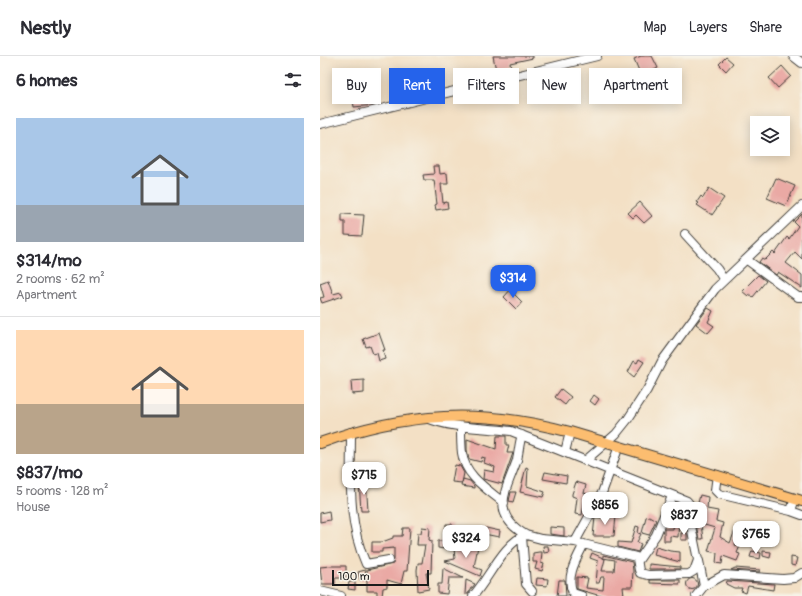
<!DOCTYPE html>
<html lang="en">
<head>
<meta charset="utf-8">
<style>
	body { margin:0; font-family:Pangolin,sans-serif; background:#f2f2f3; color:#2b2b33; height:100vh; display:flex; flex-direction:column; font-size:15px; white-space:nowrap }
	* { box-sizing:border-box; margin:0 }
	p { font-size:13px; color:#7c7c81 }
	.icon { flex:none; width:22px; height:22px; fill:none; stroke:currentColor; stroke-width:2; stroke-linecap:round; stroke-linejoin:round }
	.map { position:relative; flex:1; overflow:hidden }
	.panel { display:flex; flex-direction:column; background:#fff; width:320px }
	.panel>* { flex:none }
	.banner { position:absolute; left:12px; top:12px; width:380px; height:36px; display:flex; gap:8px }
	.fabs { position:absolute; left:430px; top:60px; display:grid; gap:8px }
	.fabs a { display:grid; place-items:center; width:40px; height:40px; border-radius:0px; background:#fff; box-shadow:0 2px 10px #0003; font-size:20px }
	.scale { position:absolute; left:12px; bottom:10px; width:97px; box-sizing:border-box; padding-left:4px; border:2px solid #1c1c1c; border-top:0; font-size:11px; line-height:14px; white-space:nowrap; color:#1c1c1c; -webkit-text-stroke:3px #f7f3e8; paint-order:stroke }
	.price { position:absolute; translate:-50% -34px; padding:0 9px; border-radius:8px; background:#fff; color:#222; font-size:13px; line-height:26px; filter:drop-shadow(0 1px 2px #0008) }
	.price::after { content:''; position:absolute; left:50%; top:24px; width:12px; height:9px; margin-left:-6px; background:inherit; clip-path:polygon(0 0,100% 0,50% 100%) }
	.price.on { background:#2563eb; color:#fff }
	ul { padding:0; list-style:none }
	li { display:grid; align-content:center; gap:8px; height:212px; padding:0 16px }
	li+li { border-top:1px solid #e1e1e2 }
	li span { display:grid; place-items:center; height:124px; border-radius:0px; color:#555 }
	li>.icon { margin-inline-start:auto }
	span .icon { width:72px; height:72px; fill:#fffc; stroke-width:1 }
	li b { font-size:17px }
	h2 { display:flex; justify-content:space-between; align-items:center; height:48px; padding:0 16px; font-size:17px }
	.tag { padding:0 14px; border-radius:0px; background:#fff; box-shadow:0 2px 10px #0003; font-size:14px; line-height:36px }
	.tag.on { background:#2563eb; color:#fff }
	header { display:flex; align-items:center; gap:24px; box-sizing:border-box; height:56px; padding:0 20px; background:#fff; border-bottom:1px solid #e1e1e2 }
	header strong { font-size:19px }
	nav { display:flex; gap:22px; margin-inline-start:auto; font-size:14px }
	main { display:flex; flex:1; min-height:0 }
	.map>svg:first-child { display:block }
	.building { fill:#eaa9a4; fill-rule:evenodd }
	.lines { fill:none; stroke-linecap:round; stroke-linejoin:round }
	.minor-casing { stroke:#3c3935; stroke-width:10 }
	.major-casing { stroke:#3c3935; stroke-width:12 }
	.minor { stroke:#fff; stroke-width:8 }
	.major { stroke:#fcbd6f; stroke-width:10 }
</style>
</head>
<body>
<header>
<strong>Nestly</strong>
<nav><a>Map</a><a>Layers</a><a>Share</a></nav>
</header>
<main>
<section class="panel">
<h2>6 homes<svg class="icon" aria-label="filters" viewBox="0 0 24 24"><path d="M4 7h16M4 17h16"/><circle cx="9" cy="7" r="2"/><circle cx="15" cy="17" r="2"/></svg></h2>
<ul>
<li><span style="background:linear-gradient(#a9c7e8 70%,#9aa5b1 0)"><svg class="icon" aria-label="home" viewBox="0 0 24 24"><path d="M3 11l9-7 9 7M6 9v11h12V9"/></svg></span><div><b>$314/mo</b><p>2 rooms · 62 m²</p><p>Apartment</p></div></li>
<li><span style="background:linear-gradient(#ffd9b3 60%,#b9a48a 0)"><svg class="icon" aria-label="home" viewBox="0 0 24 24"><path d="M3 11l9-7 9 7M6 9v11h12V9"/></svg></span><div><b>$837/mo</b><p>5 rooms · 128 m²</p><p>House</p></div></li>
</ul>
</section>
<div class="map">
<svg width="482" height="540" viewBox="0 0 482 540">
	<rect width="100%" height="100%" fill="#f7f3e8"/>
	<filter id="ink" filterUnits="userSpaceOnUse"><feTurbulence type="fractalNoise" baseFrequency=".025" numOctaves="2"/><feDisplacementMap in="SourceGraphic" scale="8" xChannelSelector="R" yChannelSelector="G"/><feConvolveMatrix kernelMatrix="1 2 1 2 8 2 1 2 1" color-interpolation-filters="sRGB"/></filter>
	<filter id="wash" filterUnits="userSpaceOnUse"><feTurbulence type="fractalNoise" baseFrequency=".012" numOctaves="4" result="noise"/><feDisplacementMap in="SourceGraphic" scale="16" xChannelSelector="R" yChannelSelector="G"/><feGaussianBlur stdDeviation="0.9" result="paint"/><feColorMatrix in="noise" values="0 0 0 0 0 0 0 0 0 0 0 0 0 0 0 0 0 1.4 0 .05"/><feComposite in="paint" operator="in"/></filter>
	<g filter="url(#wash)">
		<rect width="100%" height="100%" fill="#f3e0c5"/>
		<g id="blocks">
			<path class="building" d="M 173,0 L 213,0 L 213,2 L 190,7 L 191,11 L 176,14 Z
				M 321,0 L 332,0 L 338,12 L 328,17 L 332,24 L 325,29 L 314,3 Z
				M 406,1 L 413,7 L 406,15 L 399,8 Z
				M 462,10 L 471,20 L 458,32 L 449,22 Z
				M 51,34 L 54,49 L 34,51 L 32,37 Z
				M 113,110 L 119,110 L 120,118 L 127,117 L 128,128 L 121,128 L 123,147 L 127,146 L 128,152 L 116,154 L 115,149 L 117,148 L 114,124 L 104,124 L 103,119 L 114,118 Z
				M 456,122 L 475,130 L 466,150 L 447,142 Z
				M 389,132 L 404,142 L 392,159 L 377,149 L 379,147 L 377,146 L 381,140 L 383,142 Z
				M 320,146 L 332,160 L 324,167 L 316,159 L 313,162 L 308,157 Z
				M 22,158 L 44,159 L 42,180 L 25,179 L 25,166 L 22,166 Z
				M 482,158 L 482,203 L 475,196 L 466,207 L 482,219 L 482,232 L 458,216 L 456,219 L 439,206 L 442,202 L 445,204 L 453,196 L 455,198 L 467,181 L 469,183 L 478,170 L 474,166 Z
				M 438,219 L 446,225 L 433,241 L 429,238 L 428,240 L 422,235 Z
				M 8,224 L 13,238 L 21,236 L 23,240 L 2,247 L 0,242 L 4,241 L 0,227 Z
				M 192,232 L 196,237 L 194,238 L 202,246 L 196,253 L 184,241 Z
				M 388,252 L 393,255 L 388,266 L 394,270 L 388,277 L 376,268 Z
				M 59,277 L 65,294 L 63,294 L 65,303 L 59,305 L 57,297 L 53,298 L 50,290 L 46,291 L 43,283 Z
				M 319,303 L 324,306 L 314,321 L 308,316 L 314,305 L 317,307 Z
				M 44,324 L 44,337 L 32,338 L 31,325 Z
				M 241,333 L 251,341 L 245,349 L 235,341 Z
				M 274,339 L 279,343 L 275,349 L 270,345 Z
				M 177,380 L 186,380 L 186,389 L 189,389 L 187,397 L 193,397 L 182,428 L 163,423 L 164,414 L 174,416 L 175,411 L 164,407 L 165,402 L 162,401 L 161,406 L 149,403 L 147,394 L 147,383 L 176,393 Z
				M 135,409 L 140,410 L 144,417 L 142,427 L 132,426 Z
				M 206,411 L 208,412 L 207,430 L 225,436 L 223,441 L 200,436 Z
				M 225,416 L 247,420 L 246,427 L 223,423 Z
				M 143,423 L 150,425 L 154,430 L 154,432 L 141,430 Z
				M 46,424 L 48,455 L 41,455 L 39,425 Z
				M 256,426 L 266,429 L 264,437 L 274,440 L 271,445 L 265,443 L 262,459 L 255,458 L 257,442 L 252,440 L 252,438 Z
				M 191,436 L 196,436 L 193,446 L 189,445 Z
				M 380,439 L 388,441 L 387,453 L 398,455 L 396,465 L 403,467 L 400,481 L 410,487 L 416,472 L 422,474 L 415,489 L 420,490 L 417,497 L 420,498 L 417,505 L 403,500 L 402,508 L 396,507 L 397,497 L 388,495 L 395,472 L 381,468 L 383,483 L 379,483 L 376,469 L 378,458 L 376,455 Z
				M 356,454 L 364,456 L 362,463 L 359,463 L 358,481 L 350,480 L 350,485 L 344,485 L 344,473 L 353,473 Z
				M 9,455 L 10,464 L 0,466 L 0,457 Z
				M 288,460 L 296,460 L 294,480 L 273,480 L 275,461 L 288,462 Z
				M 329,460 L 336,464 L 329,479 L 322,477 L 326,461 Z
				M 126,468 L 132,468 L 131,479 L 125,479 Z
				M 316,470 L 319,471 L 318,477 L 321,478 L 317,486 L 321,488 L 318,496 L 298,491 L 298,486 L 311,487 Z
				M 102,471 L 110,472 L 109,484 L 112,485 L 111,517 L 106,517 L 109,533 L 98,535 L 97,514 L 98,507 L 102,507 L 105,489 L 97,489 L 98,477 L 101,477 Z
				M 230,471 L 244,472 L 244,480 L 230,478 Z
				M 83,472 L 90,472 L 87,515 L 84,515 L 81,528 L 67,524 L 67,531 L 63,532 L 62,540 L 57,540 L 57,535 L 47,535 L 47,523 L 40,524 L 38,516 L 45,514 L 47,521 L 47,514 L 73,508 L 74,503 L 74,492 L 62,493 L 62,496 L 52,496 L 52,486 L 62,486 L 73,482 L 73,480 L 82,480 Z
				M 166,472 L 180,475 L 179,481 L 164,478 Z
				M 361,477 L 367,477 L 367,484 L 361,484 Z
				M 118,485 L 124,485 L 124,493 L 118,492 Z
				M 146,489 L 158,490 L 154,511 L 162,514 L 160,520 L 125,505 L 135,503 L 134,492 L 146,490 Z
				M 223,490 L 228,490 L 229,496 L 224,497 Z
				M 336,491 L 350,495 L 360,496 L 360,506 L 334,499 Z
				M 432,495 L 441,497 L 440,503 L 430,501 Z
				M 443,495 L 451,496 L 450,502 L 443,500 Z
				M 219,496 L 222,496 L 221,507 L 224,508 L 222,515 L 215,513 L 217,506 L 213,506 L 213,497 Z
				M 272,497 L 283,502 L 283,499 L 312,506 L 313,515 L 312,531 L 303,531 L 304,540 L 281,540 L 257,533 L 257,521 L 268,522 L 266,532 L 283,534 L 284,521 L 281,521 L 279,527 L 276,527 L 278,505 L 270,502 ZM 283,502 L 295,504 L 294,515 L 282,515 L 285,503 Z
				M 471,501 L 477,502 L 475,510 L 471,509 Z
				M 329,508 L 360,511 L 360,513 L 329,513 Z
				M 11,510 L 26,510 L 26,522 L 15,522 L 15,528 L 2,528 L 0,511 Z
				M 123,512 L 143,522 L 129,522 L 127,538 L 118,537 L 118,528 L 122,528 Z
				M 415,512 L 440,514 L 440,516 L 411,514 Z
				M 217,522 L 228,523 L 227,530 L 216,529 Z
				M366.5 528a5.5 5.5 0 1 1 11 0a5.5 5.5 0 1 1-11 0Z
				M 146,524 L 155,528 L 152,532 L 151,532 L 148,538 L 145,538 Z
				M 239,524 L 245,524 L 246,540 L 237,540 Z
				M 330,524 L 360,524 L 360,528 L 330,527 Z
				M 407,525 L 454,528 L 453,534 L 428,530 L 426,537 L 421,535 L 422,532 L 414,532 L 406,528 Z
				M 29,526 L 35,526 L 35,534 L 28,533 Z"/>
		</g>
	</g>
	<g filter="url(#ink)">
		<use href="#blocks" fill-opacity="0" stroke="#3c3935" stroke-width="1"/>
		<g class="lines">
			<defs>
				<path id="minor" d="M 473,0 L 482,7
					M 0,68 L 277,0
					M 365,178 L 397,213 L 404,224
					M 427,204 L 478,241 L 482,241
					M 107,362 C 134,373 162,371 191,375 L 367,445 L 371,450 L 371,470 L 378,504 L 374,515 L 369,518 L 328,519 L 320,517 C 317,511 319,506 316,501 L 255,486 L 221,483 L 206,479 C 184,486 168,524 153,540
					M 141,371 C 141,379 141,389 142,397 C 145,420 167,433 184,447
					M 31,376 C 31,420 27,466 46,508 L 69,504
					M 202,379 C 199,387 199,396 197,404 C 186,435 169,458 206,479
					M 245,396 L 250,376
					M 265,405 L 296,378 L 308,363 L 327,334 L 342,305 L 395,233 L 482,150
					M 397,419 L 395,434 L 399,438 L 471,455 L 475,442
					M 471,455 L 482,459
					M 202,481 L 206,528 L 212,535
					M 255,486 L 282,437 L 299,390
					M 318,505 L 336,479 L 352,440
					M 379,505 L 384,530
					M 0,535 L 21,540
					M 262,540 L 253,537 C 245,521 257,502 264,488
					M 376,540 L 384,530 L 404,519 L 463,523 L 474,522 L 482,517"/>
				<path id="major" d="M 0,387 C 86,356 162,352 250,376 L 482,445"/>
			</defs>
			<use href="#minor" class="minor-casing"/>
			<use href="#major" class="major-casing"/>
			<use href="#minor" class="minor"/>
			<use href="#major" class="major"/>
		</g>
	</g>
</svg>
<div class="fabs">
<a><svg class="icon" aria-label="layers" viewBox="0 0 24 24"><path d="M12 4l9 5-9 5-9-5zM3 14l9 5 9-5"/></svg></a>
</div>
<div class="scale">100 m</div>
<b class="price on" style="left:193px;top:243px">$314</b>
<b class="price" style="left:44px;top:440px">$715</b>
<b class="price" style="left:285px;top:470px">$856</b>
<b class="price" style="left:364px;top:480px">$837</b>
<b class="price" style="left:436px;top:499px">$765</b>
<b class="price" style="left:146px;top:503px">$324</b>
<div class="banner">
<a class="tag">Buy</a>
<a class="tag on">Rent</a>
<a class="tag">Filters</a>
<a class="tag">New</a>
<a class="tag">Apartment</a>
</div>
</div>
</main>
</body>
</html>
